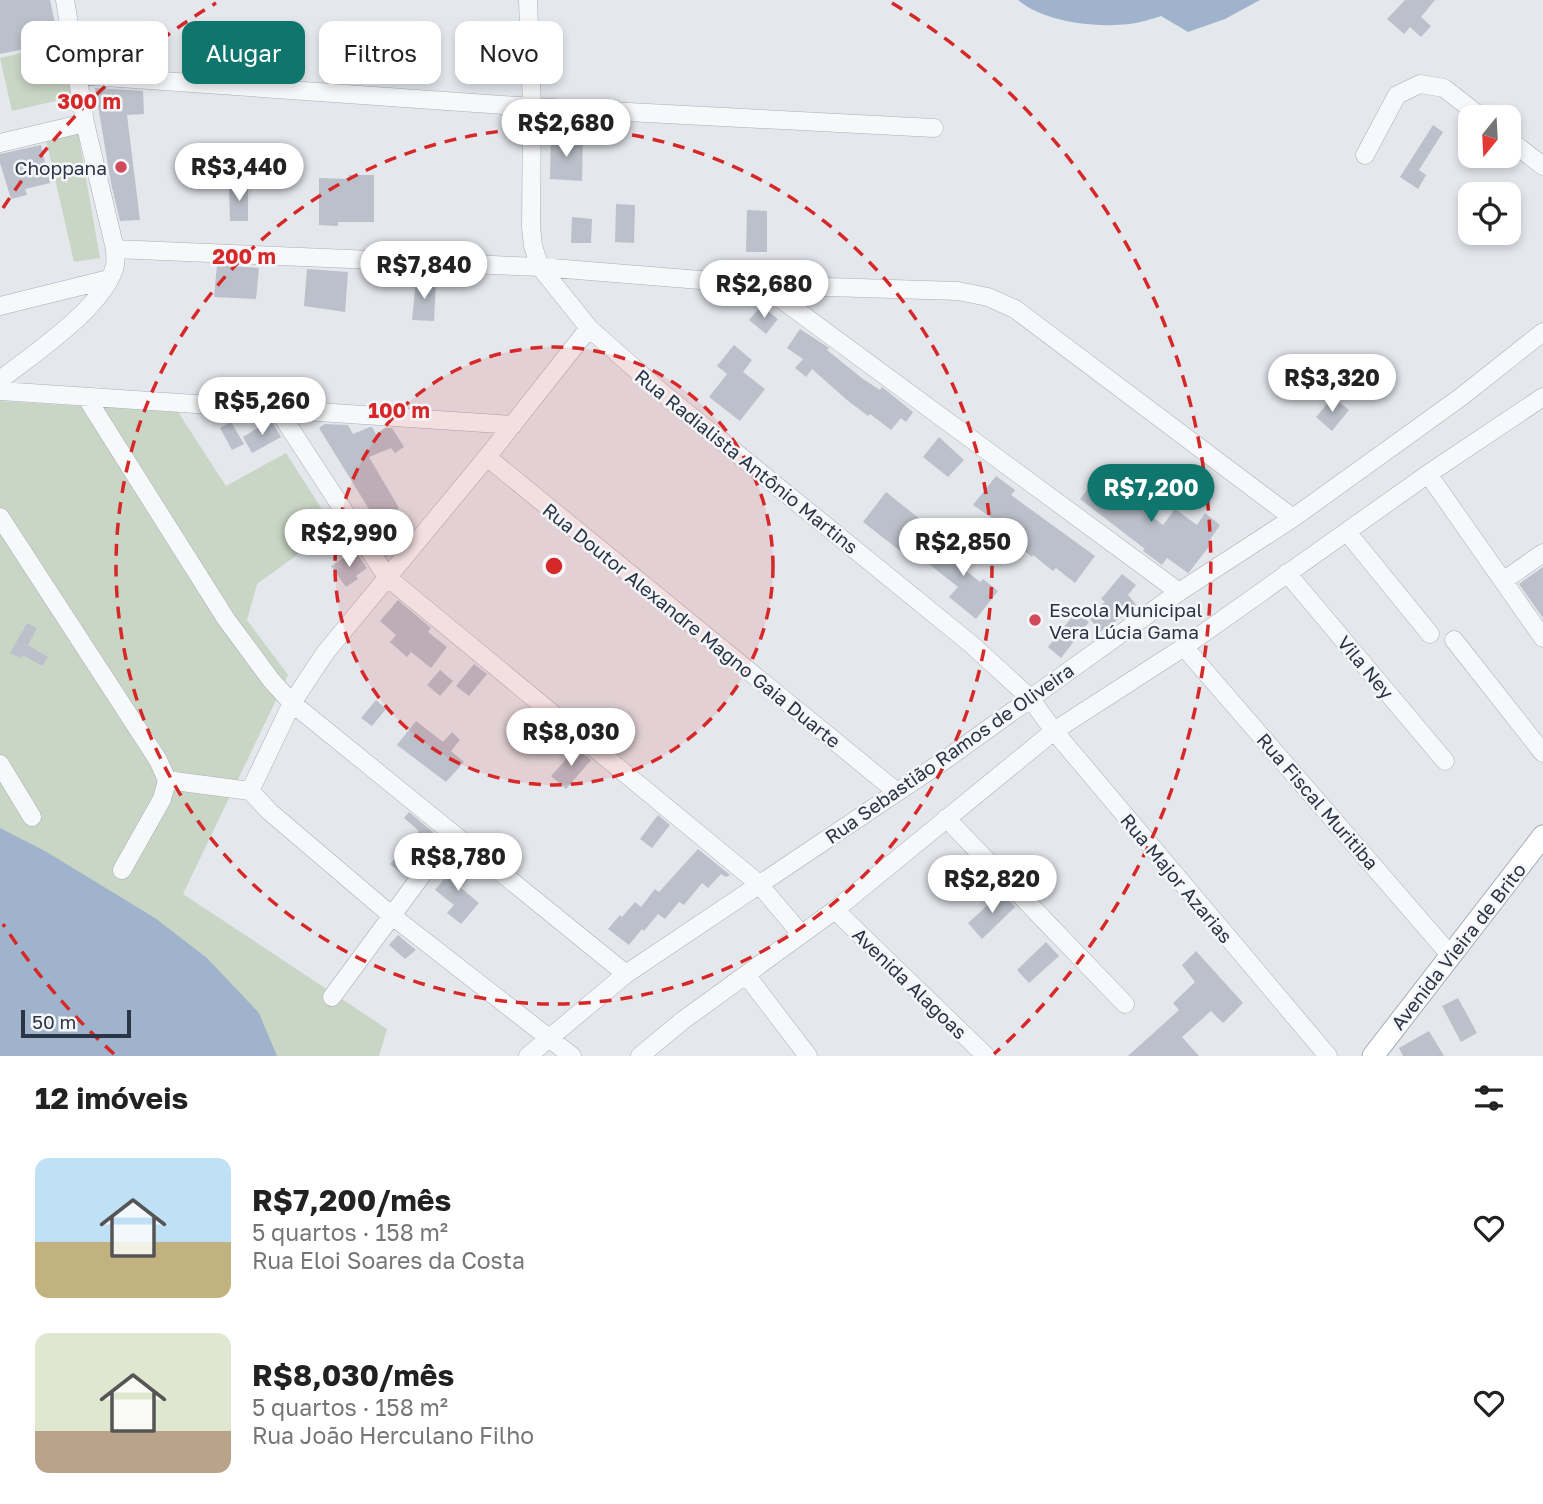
<!DOCTYPE html>
<html lang="pt">
<head>
<meta charset="utf-8">
<style>
	body { margin:0; font-family:"Golos Text",sans-serif; background:#f2f2f2; color:#222; height:100vh; display:flex; flex-direction:column; font-size:26px; white-space:nowrap }
	* { box-sizing:border-box; margin:0 }
	p { font-size:23px; color:#767676 }
	.icon { flex:none; width:38px; height:38px; fill:none; stroke:currentColor; stroke-width:2; stroke-linecap:round; stroke-linejoin:round }
	.map { position:relative; height:1056px; overflow:hidden }
	.details { display:flex; flex-direction:column; background:#fff; flex:1 }
	.details>* { flex:none }
	.hud { position:absolute; left:21px; top:21px; width:700px; height:63px; display:flex; gap:14px }
	.needle { width:46px; rotate:198deg }
	.controls { position:absolute; left:1458px; top:105px; display:grid; gap:14px }
	.controls a { display:grid; place-items:center; width:63px; height:63px; border-radius:14px; background:#fff; box-shadow:0 4px 10px #0003; font-size:35px }
	.scale { position:absolute; left:21px; bottom:18px; width:110px; box-sizing:border-box; padding-left:7px; border:4px solid #2b3445; border-top:0; font-size:19px; line-height:24px; white-space:nowrap; color:#2b3445; -webkit-text-stroke:5px #f4f6f9; paint-order:stroke }
	.price { position:absolute; translate:-50% -60px; padding:0 16px; border-radius:24px; background:#fff; color:#222; font-size:23px; line-height:46px; filter:drop-shadow(0 2px 4px #0008) }
	.price::after { content:''; position:absolute; left:50%; top:42px; width:21px; height:16px; margin-left:-10px; background:inherit; clip-path:polygon(0 0,100% 0,50% 100%) }
	.price.current { background:#0f766e; color:#fff }
	ul { padding:0; list-style:none }
	li { display:flex; align-items:center; gap:21px; height:175px; padding:0 35px }
	li span { display:grid; place-items:center; flex:none; width:196px; height:140px; border-radius:14px; color:#555 }
	li>.icon { margin-inline-start:auto }
	span .icon { width:84px; height:84px; fill:#fffc; stroke-width:1 }
	li b { font-size:30px }
	h2 { display:flex; justify-content:space-between; align-items:center; height:84px; padding:0 35px; font-size:30px }
	.tag { padding:0 24px; border-radius:14px; background:#fff; box-shadow:0 4px 10px #0003; font-size:24px; line-height:63px }
	.tag.current { background:#0f766e; color:#fff }
	.map>svg:first-child { display:block }
	.green { fill:#c9d6c5 }
	.water { fill:#9fb4cc }
	.building { fill:#bbc0ca }
	.lines { fill:none; stroke-linecap:round; stroke-linejoin:round }
	.minor-casing { stroke:#a9aeb7; stroke-width:19 }
	.major-casing { stroke:#a3abb8; stroke-width:23 }
	.minor { stroke:#f7f8fa; stroke-width:18 }
	.major { stroke:#fff; stroke-width:21 }
	.ring { fill:none; stroke:#d62828; stroke-width:3.5; stroke-dasharray:12 9 }
	.poi-dot { fill:#d1495b; stroke:#f4f6f9; stroke-width:2.5 }
	.labels { text-anchor:middle; dominant-baseline:central; stroke-width:5; stroke-linejoin:round; paint-order:stroke }
	.poi-label { font-size:19px; fill:#2b3445; stroke:#f4f6f9; text-anchor:end }
	.street-label { font-size:19px; fill:#2b3445; stroke:#f4f6f9 }
	.centre { fill:#d62828; stroke:#f4f6f9; stroke-width:3.5 }
	.ring-label { font-size:21px; text-anchor:middle; font-weight:bold; fill:#d62828; stroke:#f4f6f9; stroke-width:5; stroke-linejoin:round; paint-order:stroke }
</style>
</head>
<body>
<div class="map">
<svg width="1543" height="1056" viewBox="0 0 1543 1056">
	<rect width="100%" height="100%" fill="#e4e7ec"/>
	<path class="green" d="M 60,44 L 73,97 L 12,111 L 0,58 Z
		M 77,127 L 100,258 L 74,262 L 45,135 Z
		M 0,401 L 178,412 L 226,486 L 286,453 L 334,528 L 257,584 L 247,620 L 288,675 L 183,894 L 387,1029 L 379,1056 L 0,1056 Z"/>
	<path class="water" d="M 1018,0 L 1260,0 L 1225,19 L 1188,32 L 1161,16 C 1151,19 1140,23 1129,24 C 1095,28 1044,22 1018,0 Z
		M 0,828 L 45,851 L 155,918 L 207,958 L 259,1013 L 277,1056 L 0,1056 Z"/>
	<path class="building" d="M 0,0 L 50,0 L 59,42 L 0,54 Z
		M 1405,0 L 1435,0 L 1421,17 L 1431,26 L 1421,37 L 1410,27 L 1404,34 L 1387,19 Z
		M 95,88 L 143,91 L 144,114 L 127,115 L 140,220 L 120,221 L 111,183 Z
		M 1433,125 L 1443,132 L 1419,170 L 1426,175 L 1418,189 L 1400,177 Z
		M 551,136 L 583,138 L 582,181 L 550,179 Z
		M 41,145 L 50,183 L 25,189 L 27,195 L 11,199 L 0,163 L 0,154 Z
		M 349,175 L 374,175 L 374,222 L 338,222 L 338,226 L 319,225 L 319,178 L 349,179 Z
		M 229,185 L 248,185 L 248,221 L 230,221 Z
		M 616,204 L 635,205 L 634,243 L 615,242 Z
		M 747,210 L 767,211 L 767,252 L 746,252 Z
		M 572,217 L 592,219 L 591,243 L 571,243 Z
		M 217,265 L 259,268 L 256,299 L 214,297 Z
		M 307,269 L 348,272 L 345,312 L 304,306 Z
		M 416,281 L 436,282 L 434,321 L 412,320 Z
		M 761,306 L 778,319 L 766,334 L 749,320 Z
		M 800,329 L 829,348 L 827,350 L 863,379 L 880,390 L 882,387 L 913,412 L 906,422 L 901,418 L 891,430 L 870,414 L 868,416 L 847,400 L 812,369 L 806,377 L 795,368 L 803,359 L 787,348 Z
		M 734,345 L 752,360 L 743,372 L 765,389 L 740,421 L 709,397 L 727,374 L 717,366 Z
		M 1333,397 L 1349,410 L 1332,431 L 1316,417 Z
		M 271,420 L 281,437 L 252,453 L 243,437 Z
		M 231,422 L 244,444 L 232,450 L 220,428 Z
		M 325,424 L 348,425 L 353,434 L 370,427 L 372,427 L 376,434 L 385,428 L 392,428 L 404,447 L 395,453 L 391,448 L 369,457 L 399,508 L 377,522 L 319,428 Z
		M 939,437 L 964,460 L 948,477 L 923,457 Z
		M 1104,469 L 1143,501 L 1139,506 L 1163,525 L 1175,509 L 1197,525 L 1205,513 L 1220,525 L 1209,541 L 1211,544 L 1190,571 L 1188,573 L 1167,558 L 1162,565 L 1143,551 L 1145,549 L 1080,499 Z
		M 996,476 L 1015,490 L 1011,495 L 1095,556 L 1075,583 L 1056,568 L 1053,571 L 1033,555 L 1032,557 L 1019,547 L 1024,540 L 973,505 Z
		M 886,492 L 925,523 L 903,553 L 863,522 Z
		M 953,536 L 972,551 L 960,566 L 980,582 L 983,579 L 998,591 L 976,619 L 949,597 L 958,587 L 929,564 Z
		M 355,551 L 367,568 L 356,576 L 358,579 L 346,587 L 331,566 Z
		M 1543,567 L 1543,618 L 1519,584 Z
		M 1122,574 L 1136,585 L 1128,595 L 1137,606 L 1100,632 L 1088,616 L 1105,602 L 1101,599 Z
		M 398,600 L 431,628 L 428,632 L 447,647 L 431,668 L 411,652 L 407,657 L 390,642 L 396,635 L 380,621 Z
		M 1076,612 L 1089,622 L 1061,658 L 1048,647 Z
		M 27,623 L 37,628 L 28,645 L 48,657 L 42,666 L 23,655 L 21,658 L 10,653 Z
		M 474,664 L 487,674 L 469,696 L 456,686 Z
		M 440,670 L 453,681 L 440,696 L 427,685 Z
		M 376,700 L 386,709 L 372,726 L 361,718 Z
		M 416,721 L 443,742 L 452,732 L 460,740 L 451,751 L 464,762 L 446,782 L 397,745 Z
		M 576,748 L 591,760 L 566,789 L 551,776 Z
		M 409,812 L 433,832 L 420,848 L 422,850 L 402,874 L 390,864 L 419,831 L 404,818 Z
		M 658,815 L 670,825 L 652,848 L 640,839 Z
		M 698,849 L 730,875 L 726,877 L 721,874 L 708,888 L 702,883 L 684,905 L 679,902 L 665,919 L 658,914 L 644,931 L 642,929 L 629,945 L 608,929 L 620,915 L 622,917 L 635,902 L 641,907 L 655,889 L 659,892 Z
		M 458,862 L 472,874 L 461,888 L 479,903 L 461,924 L 447,913 L 454,905 L 435,890 Z
		M 1002,892 L 1015,907 L 982,939 L 968,923 Z
		M 398,935 L 416,950 L 405,959 L 389,945 Z
		M 1046,942 L 1059,956 L 1029,983 L 1017,970 Z
		M 1196,951 L 1243,1003 L 1223,1023 L 1211,1011 L 1182,1037 L 1199,1056 L 1128,1056 L 1179,1010 L 1173,1003 L 1195,982 L 1182,965 Z
		M 1458,998 L 1477,1033 L 1461,1042 L 1442,1006 Z
		M 1429,1031 L 1444,1056 L 1403,1056 L 1399,1048 Z"/>
	<g class="lines">
		<defs>
			<path id="minor" d="M 528,0 L 532,107 L 531,227 L 533,246 L 540,267 L 589,328 L 660,391 L 971,644 L 1030,698 L 1054,731 L 1328,1056
				M 77,75 L 532,107 L 934,128
				M 1508,139 L 1543,166
				M 0,143 L 85,123
				M 1365,155 L 1397,95 L 1420,84 L 1444,88 L 1481,117
				M 115,249 L 540,267 L 762,285 L 958,291 L 988,297 L 1015,309 L 1293,518
				M 762,285 L 1179,592
				M 0,306 L 109,279
				M 0,380 C 32,355 107,305 115,265 C 116,260 115,254 115,249 L 85,123 L 65,0
				M 0,391 L 513,425
				M 86,397 L 226,619 L 271,680 L 292,703 L 626,974
				M 278,410 L 387,577 L 758,883 L 801,934
				M 487,457 L 897,792
				M 1428,474 L 1543,638
				M 0,517 L 158,760 L 167,780 L 162,799 L 122,870
				M 1347,532 L 1430,634
				M 1287,573 L 1445,761
				M 1503,581 L 1543,553
				M 1454,640 L 1543,753
				M 1184,647 L 1451,956
				M 0,764 L 32,817
				M 167,780 L 250,791
				M 250,791 L 292,703 L 325,653 L 487,457 L 589,328
				M 250,791 L 270,812 L 391,915 L 572,1056
				M 946,818 L 1125,1004
				M 835,910 L 986,1056
				M 747,976 L 808,1056
				M 332,997 L 452,834
				M 528,1056 L 626,974 L 942,762 L 1179,592 L 1293,518 L 1461,397 L 1543,332
				M 640,1056 L 682,1021 L 835,910 L 1054,731 L 1184,647 L 1428,474 L 1543,397"/>
			<path id="major" d="M 1373,1056 L 1543,836"/>
		</defs>
		<use href="#minor" class="minor-casing"/>
		<use href="#major" class="major-casing"/>
		<use href="#minor" class="minor"/>
		<use href="#major" class="major"/>
	</g>
	<circle cx="554" cy="566" r="219" fill="#d62828" fill-opacity=".12"/>
	<g class="ring">
		<circle cx="554" cy="566" r="219"/>
		<circle cx="554" cy="566" r="438"/>
		<path d="M114 1054A657 657 0 0 1 3 924M3 208A657 657 0 0 1 216 3M892 3A657 657 0 0 1 994 1054"/>
	</g>
	<g class="poi-dot">
		<circle cx="121" cy="167" r="7"/>
		<circle cx="1035" cy="620" r="7"/>
	</g>
	<g class="labels">
		<g class="poi-label">
			<text x="107" y="167">Choppana</text>
			<text x="1049" y="609" text-anchor="start">Escola Municipal<tspan x="1049" dy="22">Vera Lúcia Gama</tspan></text>
		</g>
		<g class="street-label">
			<text transform="translate(747 461) rotate(39)">Rua Radialista Antônio Martins</text>
			<text transform="translate(692 625) rotate(39)">Rua Doutor Alexandre Magno Gaia Duarte</text>
			<text transform="translate(1366 667) rotate(50)">Vila Ney</text>
			<text transform="translate(949 753) rotate(-35)">Rua Sebastião Ramos de Oliveira</text>
			<text transform="translate(1318 801) rotate(49)">Rua Fiscal Muritiba</text>
			<text transform="translate(1177 878) rotate(50)">Rua Major Azarias</text>
			<text transform="translate(1458 946) rotate(-52)">Avenida Vieira de Brito</text>
			<text transform="translate(910 983) rotate(44)">Avenida Alagoas</text>
		</g>
	</g>
	<circle cx="554" cy="566" r="10" class="centre"/>
	<g class="ring-label">
		<text x="89" y="109">300 m</text>
		<text x="244" y="264">200 m</text>
		<text x="399" y="418">100 m</text>
	</g>
</svg>
<div class="controls">
<a><svg class="needle" viewBox="-14 -14 28 28"><path d="M0-13l5 13h-10z" fill="#e53935"/><path d="M0 13l5-13h-10z" fill="#767676"/></svg></a>
<a><svg class="icon" aria-label="locate" viewBox="0 0 24 24"><circle cx="12" cy="12" r="6"/><path d="M12 2v4M12 18v4M2 12h4M18 12h4"/></svg></a>
</div>
<div class="scale">50 m</div>
<b class="price" style="left:566px;top:159px">R$2,680</b>
<b class="price" style="left:239px;top:203px">R$3,440</b>
<b class="price" style="left:424px;top:301px">R$7,840</b>
<b class="price" style="left:764px;top:320px">R$2,680</b>
<b class="price" style="left:1332px;top:414px">R$3,320</b>
<b class="price" style="left:262px;top:437px">R$5,260</b>
<b class="price current" style="left:1151px;top:524px">R$7,200</b>
<b class="price" style="left:349px;top:569px">R$2,990</b>
<b class="price" style="left:963px;top:578px">R$2,850</b>
<b class="price" style="left:571px;top:768px">R$8,030</b>
<b class="price" style="left:458px;top:893px">R$8,780</b>
<b class="price" style="left:992px;top:915px">R$2,820</b>
<div class="hud">
<a class="tag">Comprar</a>
<a class="tag current">Alugar</a>
<a class="tag">Filtros</a>
<a class="tag">Novo</a>
</div>
</div>
<section class="details">
<h2>12 imóveis<svg class="icon" aria-label="filters" viewBox="0 0 24 24"><path d="M4 7h16M4 17h16"/><circle cx="9" cy="7" r="2"/><circle cx="15" cy="17" r="2"/></svg></h2>
<ul>
<li><span style="background:linear-gradient(#bfe0f5 60%,#c2b280 0)"><svg class="icon" aria-label="home" viewBox="0 0 24 24"><path d="M3 11l9-7 9 7M6 9v11h12V9"/></svg></span><div><b>R$7,200/mês</b><p>5 quartos · 158 m²</p><p>Rua Eloi Soares da Costa</p></div><svg class="icon" aria-label="heart" viewBox="0 0 24 24"><path d="M12 20l-8-8c-3-5 5-10 8-4 3-6 11-1 8 4z"/></svg></li>
<li><span style="background:linear-gradient(#dfe7d0 70%,#b9a48a 0)"><svg class="icon" aria-label="home" viewBox="0 0 24 24"><path d="M3 11l9-7 9 7M6 9v11h12V9"/></svg></span><div><b>R$8,030/mês</b><p>5 quartos · 158 m²</p><p>Rua João Herculano Filho</p></div><svg class="icon" aria-label="heart" viewBox="0 0 24 24"><path d="M12 20l-8-8c-3-5 5-10 8-4 3-6 11-1 8 4z"/></svg></li>
</ul>
</section>
</body>
</html>
